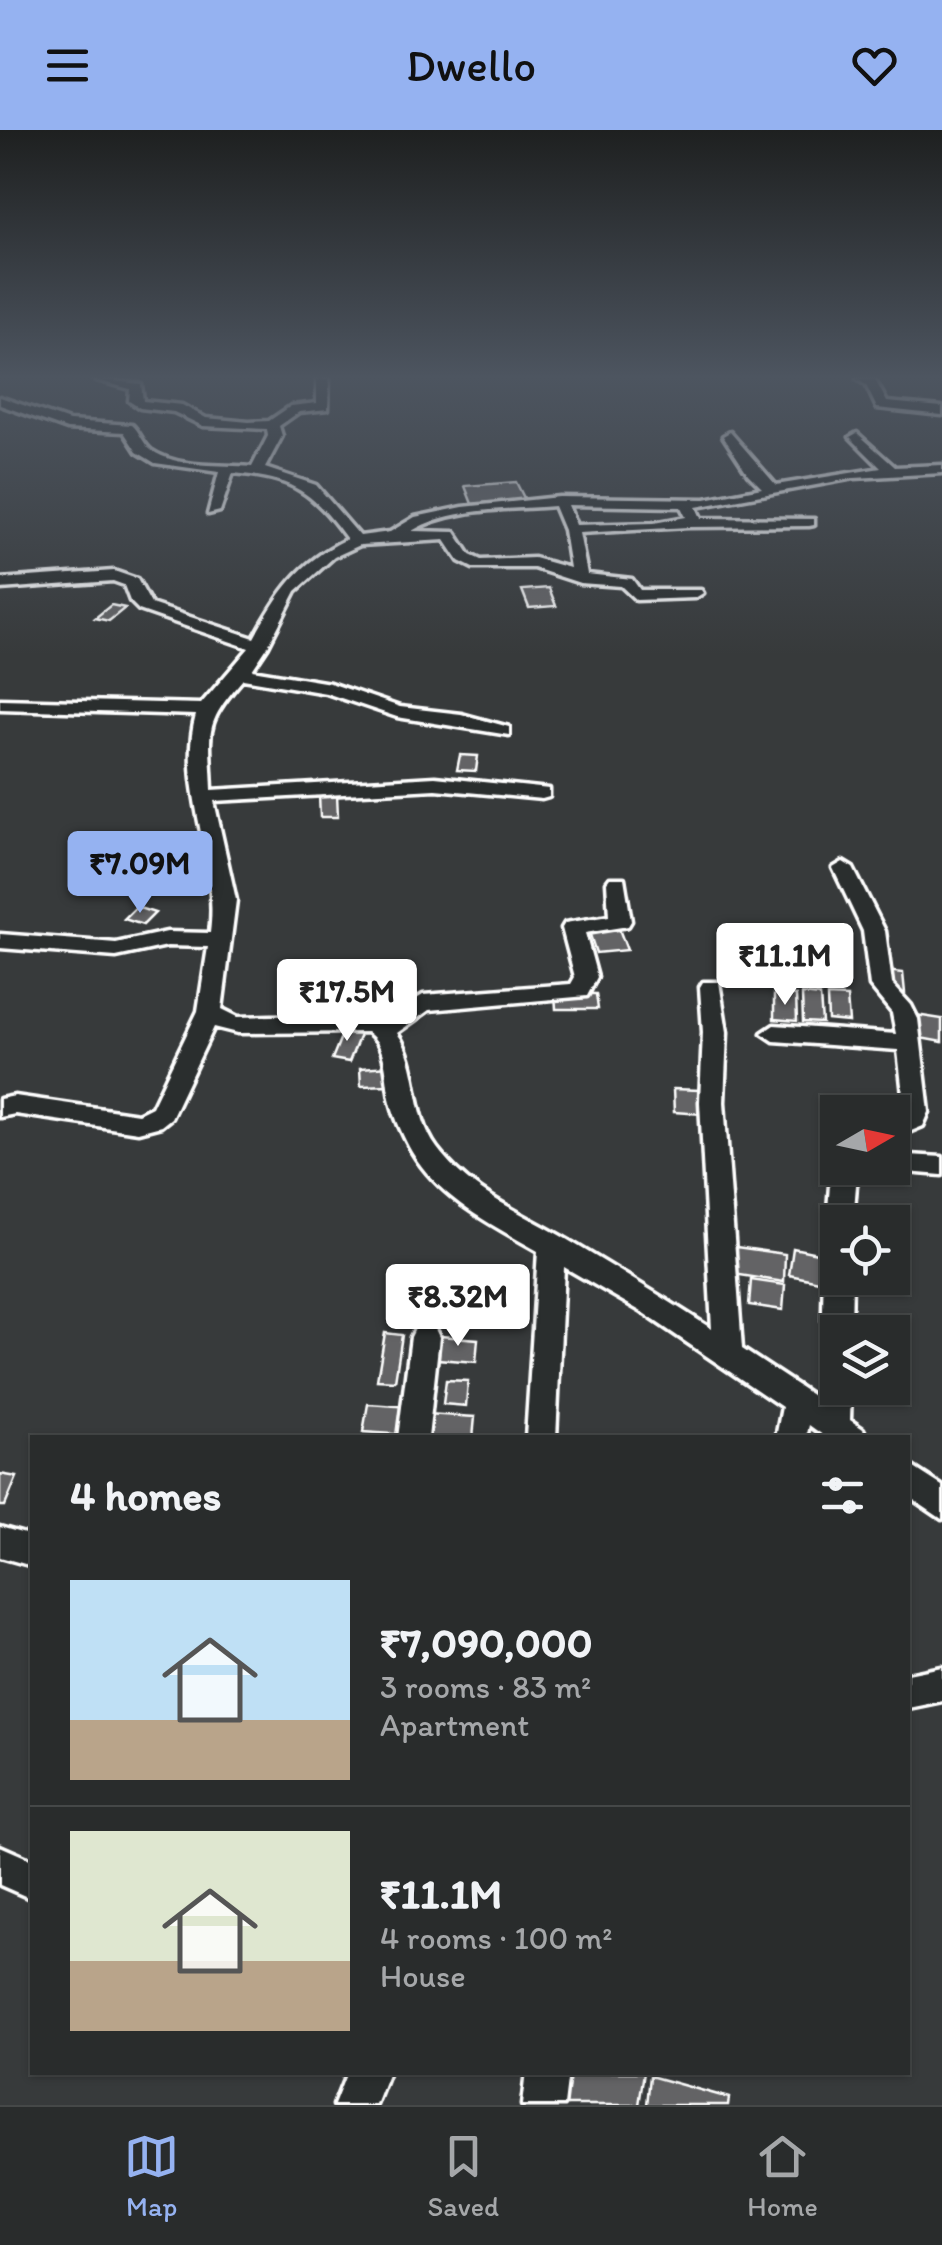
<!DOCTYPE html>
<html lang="en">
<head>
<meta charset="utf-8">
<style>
	body { margin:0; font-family:Itim,sans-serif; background:#353838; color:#f1f3f6; height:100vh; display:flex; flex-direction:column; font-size:38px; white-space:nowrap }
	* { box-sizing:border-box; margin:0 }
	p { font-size:32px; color:#a5a7a9 }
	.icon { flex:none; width:55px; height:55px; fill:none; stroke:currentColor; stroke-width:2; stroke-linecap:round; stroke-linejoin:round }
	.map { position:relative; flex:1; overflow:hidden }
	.details { position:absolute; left:30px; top:1305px; width:880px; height:640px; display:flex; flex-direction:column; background:#292c2c; border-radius:0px; box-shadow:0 2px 8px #0004,0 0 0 2px #454848 }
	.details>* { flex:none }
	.needle { width:65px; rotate:81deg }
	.controls { position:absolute; left:820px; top:965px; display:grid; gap:20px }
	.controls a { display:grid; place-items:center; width:90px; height:90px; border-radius:0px; background:#292c2c; box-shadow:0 2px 8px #0004,0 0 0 2px #454848; font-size:50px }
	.price { position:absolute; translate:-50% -85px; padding:0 22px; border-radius:10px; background:#fff; color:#222; font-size:32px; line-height:65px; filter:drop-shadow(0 2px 5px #0008) }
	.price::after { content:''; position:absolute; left:50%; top:60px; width:30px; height:22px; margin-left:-15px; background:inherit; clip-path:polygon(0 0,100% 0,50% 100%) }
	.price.current { background:#95b2f1; color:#111 }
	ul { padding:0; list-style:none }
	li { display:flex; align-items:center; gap:30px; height:250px; padding:0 40px }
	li+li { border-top:2px solid #454848 }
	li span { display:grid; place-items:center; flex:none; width:280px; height:200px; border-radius:0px; color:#555 }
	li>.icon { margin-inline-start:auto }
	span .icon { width:120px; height:120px; fill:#fffc; stroke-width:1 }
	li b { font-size:42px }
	h2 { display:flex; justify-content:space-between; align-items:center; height:120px; padding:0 40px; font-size:42px }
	header { display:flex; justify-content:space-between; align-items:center; height:130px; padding:0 40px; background:#95b2f1; color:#111; font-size:45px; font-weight:600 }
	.dock { display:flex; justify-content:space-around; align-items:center; height:140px; border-top:2px solid #454848; background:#292c2c; font-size:28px; color:#a5a7a9 }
	.dock a { display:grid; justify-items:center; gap:5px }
	.dock .current { color:#95b2f1 }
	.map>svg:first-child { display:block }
	.building { fill:#636465; stroke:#fff; stroke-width:2.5 }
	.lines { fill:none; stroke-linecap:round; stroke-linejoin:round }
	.minor-casing { stroke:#fff; stroke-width:7 }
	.minor { fill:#2a2d2e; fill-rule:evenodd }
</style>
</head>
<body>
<header><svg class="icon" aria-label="menu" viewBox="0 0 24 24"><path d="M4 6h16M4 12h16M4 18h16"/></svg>Dwello<svg class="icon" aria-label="heart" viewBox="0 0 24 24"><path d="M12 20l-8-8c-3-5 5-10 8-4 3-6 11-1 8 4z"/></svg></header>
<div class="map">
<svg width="942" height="1975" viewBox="0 0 942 1975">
	<rect width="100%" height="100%" fill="#373a3b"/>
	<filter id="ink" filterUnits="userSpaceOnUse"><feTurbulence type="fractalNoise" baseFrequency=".01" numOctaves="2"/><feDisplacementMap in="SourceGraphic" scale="20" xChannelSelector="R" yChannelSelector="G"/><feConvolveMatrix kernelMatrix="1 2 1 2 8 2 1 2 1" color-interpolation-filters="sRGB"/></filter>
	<g filter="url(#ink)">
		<path class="building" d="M 516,352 L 525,370 L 472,374 L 465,356 Z
			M 549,458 L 556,476 L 529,478 L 522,460 Z
			M 111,475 L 125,478 L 109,491 L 95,488 Z
			M 460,625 L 478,626 L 476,641 L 457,640 Z
			M 319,664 L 337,664 L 338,687 L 320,687 Z
			M 141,740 L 190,741 L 187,754 L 137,753 Z
			M 136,777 L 155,783 L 143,795 L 124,789 Z
			M 619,799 L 627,820 L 596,823 L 589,802 Z
			M 812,838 L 838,840 L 839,858 L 813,856 Z
			M 886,841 L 903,843 L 905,863 L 888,862 Z
			M 555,863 L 596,864 L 598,879 L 556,879 Z
			M 774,864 L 796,866 L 797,891 L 774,889 Z
			M 802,864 L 820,866 L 822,893 L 803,892 Z
			M 827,866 L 847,867 L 849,892 L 828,890 Z
			M 916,885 L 942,889 L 942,912 L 915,907 Z
			M 345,897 L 362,900 L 349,932 L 332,929 Z
			M 390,936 L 391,955 L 361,956 L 360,938 Z
			M 673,959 L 700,960 L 702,984 L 674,982 Z
			M 729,1116 L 785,1124 L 784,1152 L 727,1143 Z
			M 793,1118 L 822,1124 L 819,1151 L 789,1145 Z
			M 751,1150 L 785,1155 L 783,1180 L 749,1175 Z
			M 385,1203 L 402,1205 L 395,1251 L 377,1250 Z
			M 440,1206 L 478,1209 L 476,1232 L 437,1229 Z
			M 446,1250 L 468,1251 L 466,1276 L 443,1274 Z
			M 368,1274 L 411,1277 L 407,1305 L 363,1302 Z
			M 426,1284 L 475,1287 L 473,1308 L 423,1308 Z
			M 0,1344 L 17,1347 L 5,1376 L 0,1376 Z
			M 561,1942 L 644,1942 L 639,1975 L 565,1975 L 555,1972 Z
			M 650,1946 L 729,1968 L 728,1975 L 647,1975 Z"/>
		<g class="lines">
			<defs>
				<path id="minor" d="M 93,249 L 141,254 L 143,271 L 182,275 L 206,288 L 249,292 L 269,291 L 291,276 L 317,273 L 317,249 L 329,249 L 328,279 L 299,282 L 279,296 L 282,306 L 265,338 L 316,355 L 360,406 L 390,402 L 415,387 L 463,377 L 559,367 L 705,369 L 762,358 L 748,344 L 723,306 L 730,302 L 776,355 L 881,338 L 850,307 L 857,303 L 895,337 L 942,335 L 942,343 L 854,348 L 696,377 L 701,388 L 814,389 L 814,395 L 809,396 L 688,397 L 579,403 L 587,444 L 632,449 L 640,460 L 701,460 L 703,463 L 695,468 L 636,470 L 621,456 L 580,453 L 534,438 L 473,438 L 459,431 L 445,410 L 360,415 L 334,427 L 296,461 L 268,516 L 252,540 L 330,553 L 400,577 L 461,584 L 509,597 L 509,605 L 397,587 L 326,563 L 243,549 C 202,596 210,600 212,660 L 435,647 L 549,659 L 549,667 L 542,669 L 435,659 L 214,671 L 236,770 L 222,879 L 238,887 L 348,884 L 382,890 L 423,865 L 571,854 L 575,847 L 562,798 L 565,793 L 609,786 L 607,752 L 610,748 L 624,748 L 631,791 L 628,796 L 585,803 L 597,847 L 587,866 L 429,880 L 397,903 C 420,934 411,983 437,1018 C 470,1062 515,1079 561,1106 C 611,1136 663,1167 712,1199 L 700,972 L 703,902 L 700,857 L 703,852 L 719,852 L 727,902 L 724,972 L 742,1219 L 821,1271 L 824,1135 L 828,1127 L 838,1124 L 838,1148 L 852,1148 L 851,1202 L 838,1202 L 838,1258 L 851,1258 L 850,1290 L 863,1299 L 867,1308 L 827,1308 L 809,1295 L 806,1308 L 776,1308 L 782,1277 L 642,1182 L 564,1137 L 556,1308 L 526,1308 L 538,1121 C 491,1094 441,1070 412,1022 C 404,1008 395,988 391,972 C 385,949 389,916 367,902 L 238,903 L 214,897 L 171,988 L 161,996 L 138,1002 L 15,984 L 0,987 L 0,969 L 15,966 L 138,984 L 152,977 L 198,881 L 208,817 L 167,816 L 116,827 L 0,818 L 0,804 L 116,813 L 167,802 L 210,803 C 220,729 176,657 196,585 L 0,579 L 0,569 L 201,574 L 249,518 L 139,480 L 130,471 L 124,455 L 113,451 L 0,459 L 0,449 L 114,441 L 137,449 L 151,474 L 254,508 C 279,462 298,433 347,409 C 312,361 293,348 233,343 L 220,381 L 208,384 L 219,342 L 155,333 L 137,322 L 124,302 L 67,299 L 0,275 L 0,267 L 69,291 L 132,295 C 140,302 143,314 151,320 C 178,339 222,334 252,337 L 268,306 L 267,299 L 203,296 L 174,282 L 140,278 L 129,271 L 130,259 ZM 568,375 L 681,377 L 686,387 L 654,393 L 576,395 ZM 554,376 L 564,400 L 570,438 L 534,428 L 481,430 L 470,425 L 455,402 L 412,401 C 451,377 510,380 554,376 Z
					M 857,249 L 875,250 L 887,272 L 942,277 L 942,285 L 877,278 L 866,255 Z
					M 843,732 L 853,738 L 885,801 L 892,854 L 911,875 L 918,889 L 929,982 L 923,996 L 892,1009 L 892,989 L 905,982 L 898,920 L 774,911 L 762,903 L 774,895 L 896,904 L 892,883 L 870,856 L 863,801 L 833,738 Z
					M 892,1024 L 942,1027 L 942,1045 L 883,1040 L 892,1038 Z
					M 838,1038 L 864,1038 L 856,1055 L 853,1092 L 838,1092 L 838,1101 L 827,1092 L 830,1055 Z
					M 425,1195 L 435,1199 L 439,1207 L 428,1308 L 398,1308 L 411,1207 L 415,1199 Z
					M 908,1334 L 942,1356 L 942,1389 L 908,1366 Z
					M 0,1397 L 32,1406 L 32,1436 L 0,1427 Z
					M 942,1537 L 942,1571 L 908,1578 L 908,1544 Z
					M 0,1716 L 32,1730 L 32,1769 L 0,1755 Z
					M 347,1942 L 389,1942 L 376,1975 L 334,1975 Z
					M 526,1942 L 568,1942 L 564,1975 L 522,1975 Z"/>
			</defs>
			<use href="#minor" class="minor-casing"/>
			<use href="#minor" class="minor"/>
		</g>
	</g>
	<linearGradient id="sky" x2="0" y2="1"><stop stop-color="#1e2020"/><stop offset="0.47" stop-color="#4d5560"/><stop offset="1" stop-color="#4d5560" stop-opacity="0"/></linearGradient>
	<rect width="942" height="525" fill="url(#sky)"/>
</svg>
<div class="controls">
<a><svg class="needle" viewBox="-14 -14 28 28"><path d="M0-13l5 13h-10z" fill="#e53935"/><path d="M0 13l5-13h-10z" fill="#a5a7a9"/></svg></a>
<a><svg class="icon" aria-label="locate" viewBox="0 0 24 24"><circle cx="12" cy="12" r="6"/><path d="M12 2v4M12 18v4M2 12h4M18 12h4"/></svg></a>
<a><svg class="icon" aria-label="layers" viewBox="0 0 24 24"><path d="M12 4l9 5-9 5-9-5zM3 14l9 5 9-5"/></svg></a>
</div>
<b class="price current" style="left:140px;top:786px">₹7.09M</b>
<b class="price" style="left:785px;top:878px">₹11.1M</b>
<b class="price" style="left:347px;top:914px">₹17.5M</b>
<b class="price" style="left:458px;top:1219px">₹8.32M</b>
<section class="details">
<h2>4 homes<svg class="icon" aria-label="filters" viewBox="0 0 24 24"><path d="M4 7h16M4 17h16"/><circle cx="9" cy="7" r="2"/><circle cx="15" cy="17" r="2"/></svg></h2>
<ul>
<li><span style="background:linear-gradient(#bfe0f5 70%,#b9a48a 0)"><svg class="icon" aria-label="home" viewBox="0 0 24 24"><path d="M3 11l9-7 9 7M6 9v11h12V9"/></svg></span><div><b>₹7,090,000</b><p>3 rooms · 83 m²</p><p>Apartment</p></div></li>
<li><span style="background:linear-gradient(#dfe7d0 65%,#b9a48a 0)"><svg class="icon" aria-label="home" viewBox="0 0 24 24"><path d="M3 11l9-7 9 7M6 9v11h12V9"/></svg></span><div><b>₹11.1M</b><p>4 rooms · 100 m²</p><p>House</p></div></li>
</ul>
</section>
</div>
<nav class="dock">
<a class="current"><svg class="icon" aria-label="map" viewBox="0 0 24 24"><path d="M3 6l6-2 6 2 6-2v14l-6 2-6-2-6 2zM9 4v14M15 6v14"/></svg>Map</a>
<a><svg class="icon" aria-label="saved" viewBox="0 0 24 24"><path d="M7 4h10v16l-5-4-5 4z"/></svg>Saved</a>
<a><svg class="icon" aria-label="home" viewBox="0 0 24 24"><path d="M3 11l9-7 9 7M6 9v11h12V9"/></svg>Home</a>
</nav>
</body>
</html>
